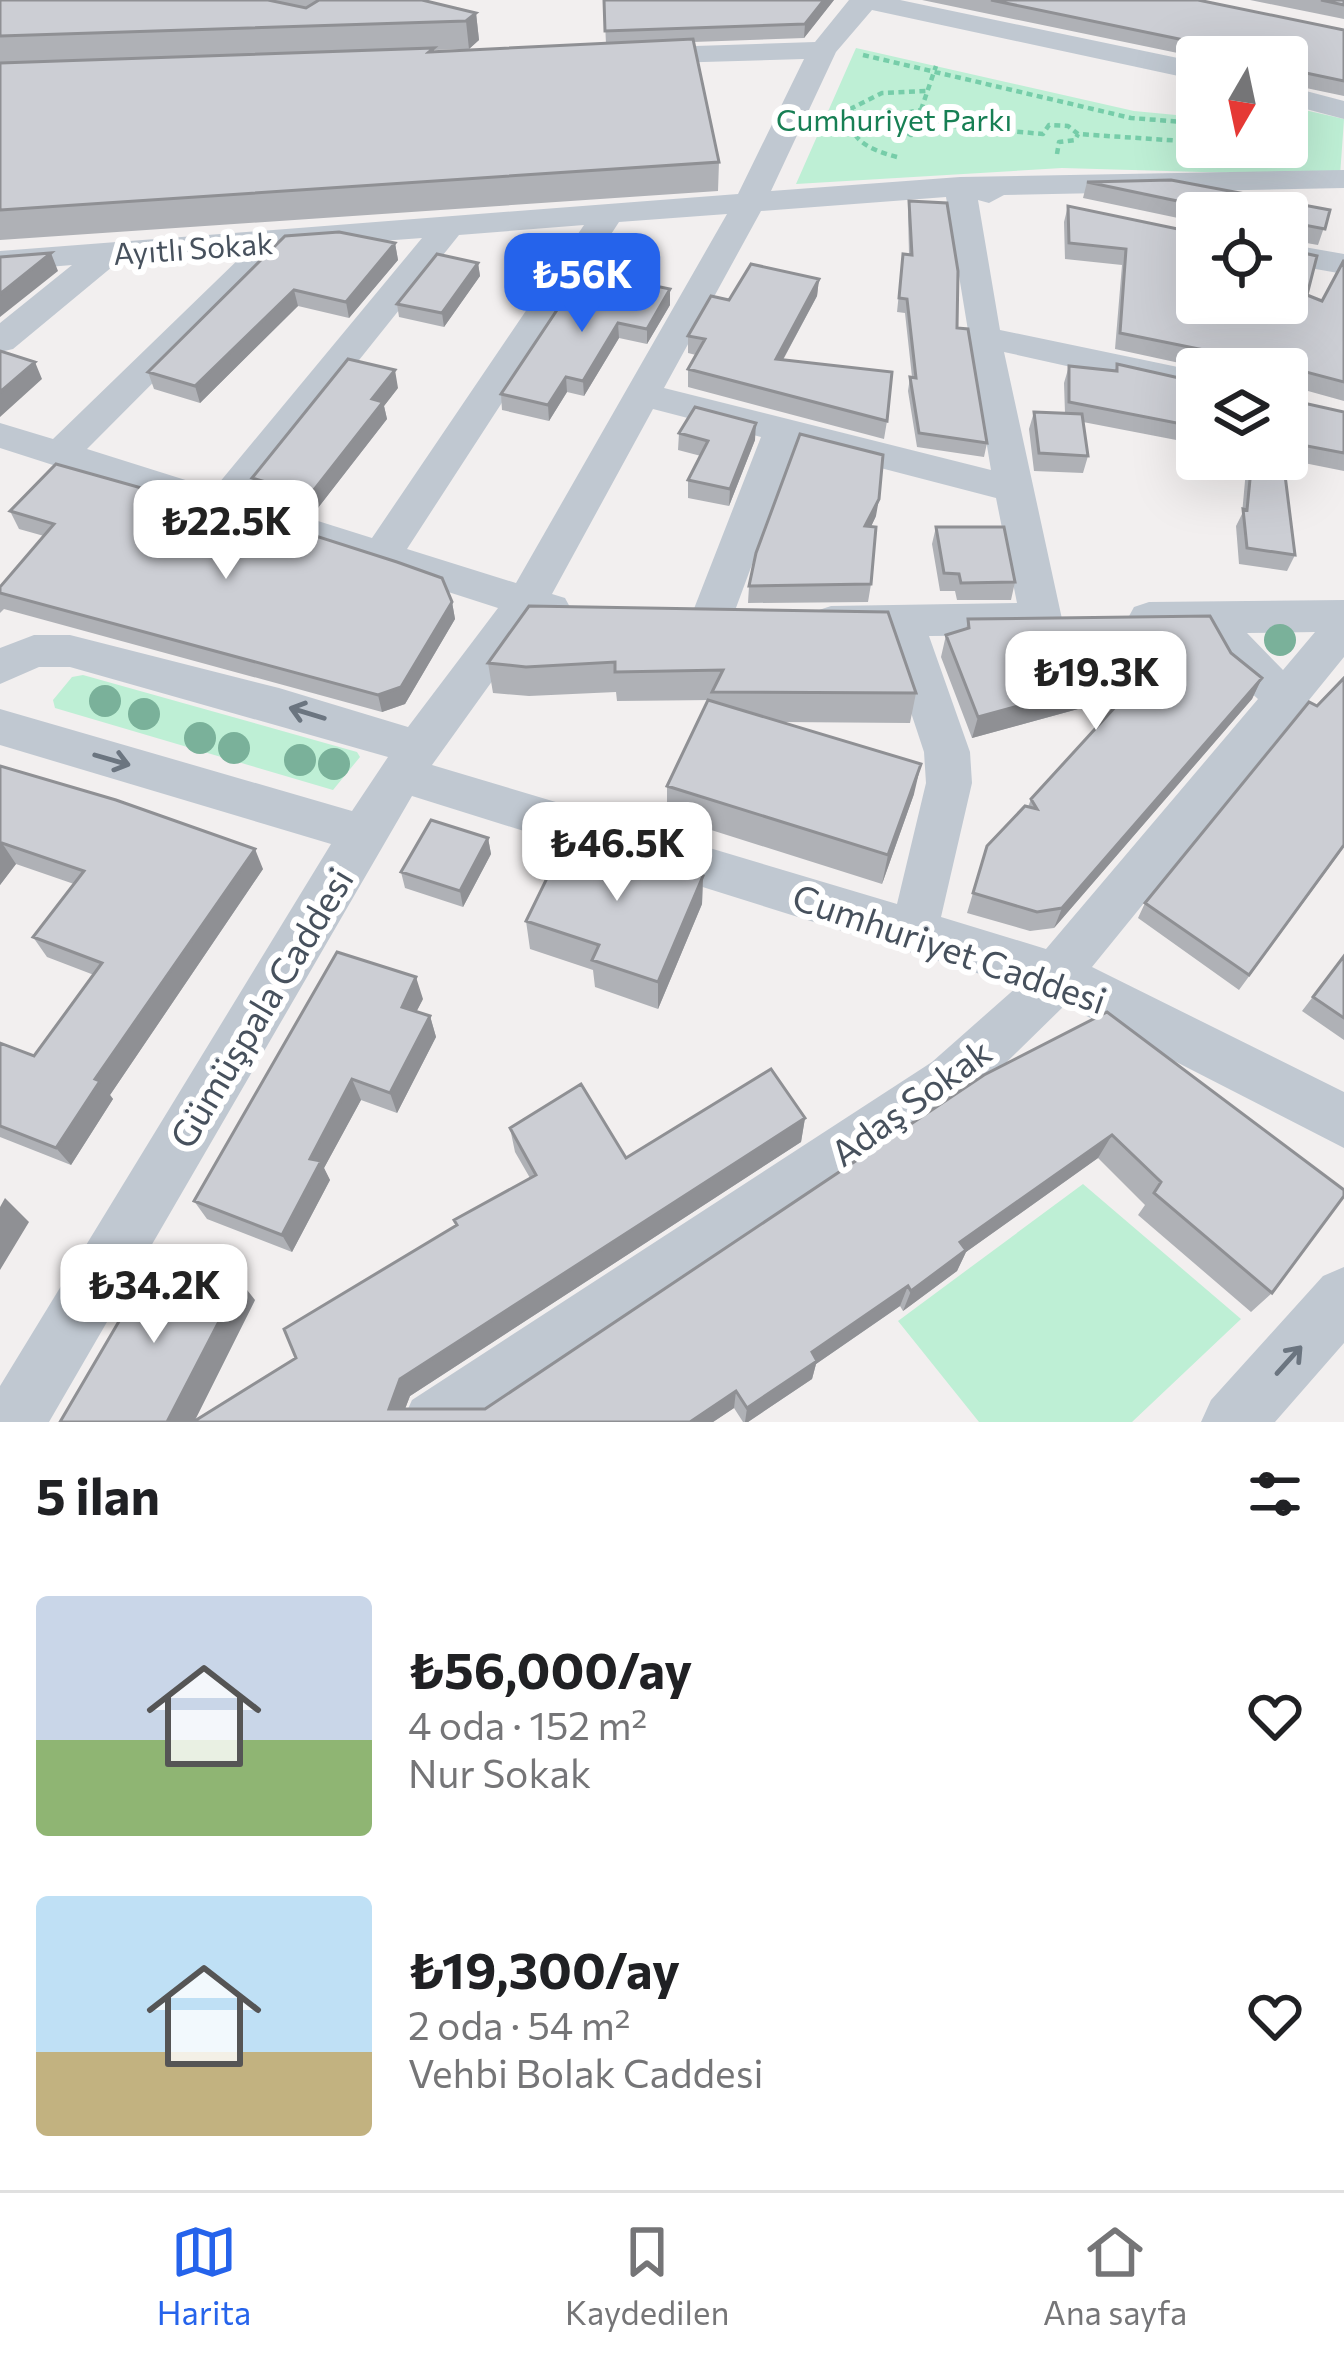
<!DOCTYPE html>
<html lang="tr">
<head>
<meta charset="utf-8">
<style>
	body { margin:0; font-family:Commissioner,sans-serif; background:#f2f2f2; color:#202124; height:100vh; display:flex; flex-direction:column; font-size:45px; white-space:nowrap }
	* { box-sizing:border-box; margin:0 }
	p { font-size:39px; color:#757577 }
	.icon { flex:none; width:66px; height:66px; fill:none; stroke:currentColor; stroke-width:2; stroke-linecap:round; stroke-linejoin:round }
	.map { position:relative; height:1422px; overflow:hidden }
	.side { display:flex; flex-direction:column; background:#fff; flex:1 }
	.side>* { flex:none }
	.needle { width:78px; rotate:189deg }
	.fabs { position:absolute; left:1176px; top:36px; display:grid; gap:24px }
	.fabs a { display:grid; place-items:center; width:132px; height:132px; border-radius:12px; background:#fff; box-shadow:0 12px 48px #0002; font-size:60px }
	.price { position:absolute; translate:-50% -102px; padding:0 27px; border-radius:24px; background:#fff; color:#222; font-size:39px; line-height:78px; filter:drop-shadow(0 3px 6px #0008) }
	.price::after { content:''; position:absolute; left:50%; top:72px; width:36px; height:27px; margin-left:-18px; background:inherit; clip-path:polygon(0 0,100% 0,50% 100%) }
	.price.active { background:#2563eb; color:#fff }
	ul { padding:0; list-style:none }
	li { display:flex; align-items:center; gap:36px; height:300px; padding:0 36px }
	li span { display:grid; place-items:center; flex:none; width:336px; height:240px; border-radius:12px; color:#555 }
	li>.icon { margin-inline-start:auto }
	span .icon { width:144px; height:144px; fill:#fffc; stroke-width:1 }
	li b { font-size:51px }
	h2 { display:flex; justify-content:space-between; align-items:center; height:144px; padding:0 36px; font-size:51px }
	.menu { display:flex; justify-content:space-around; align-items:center; height:168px; border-top:3px solid #e0e0e0; background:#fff; font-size:33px; color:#757577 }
	.menu a { display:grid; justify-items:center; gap:6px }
	.menu .active { color:#2563eb }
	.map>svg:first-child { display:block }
	.green { fill:#beefd5 }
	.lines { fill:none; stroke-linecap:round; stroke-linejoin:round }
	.path { stroke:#76cda9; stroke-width:4.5; stroke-dasharray:6 4.5; stroke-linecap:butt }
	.street { fill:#c0c8d1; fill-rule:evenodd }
	.tree { fill:#7ab19a }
	.wall { fill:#afb1b6 }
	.shaded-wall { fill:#8f9094 }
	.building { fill:#ccced4; stroke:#8f9094; stroke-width:3 }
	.oneway { stroke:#6b7580 }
	.labels { text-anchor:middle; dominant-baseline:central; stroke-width:12; stroke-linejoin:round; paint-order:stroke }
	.far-park-label { font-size:30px; fill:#177f54; stroke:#fff }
	.far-street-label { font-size:30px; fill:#47515d; stroke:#fff }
	.street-label { font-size:36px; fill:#47515d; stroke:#fff }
</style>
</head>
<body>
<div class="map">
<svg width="1344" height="1422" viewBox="0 0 1344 1422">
	<rect width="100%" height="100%" fill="#f2efef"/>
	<path class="green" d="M 856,48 L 1134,111 L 1197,117 L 1197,147 L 1287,147 L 1287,106 L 1344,119 L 1340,176 L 1062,168 L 796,184 Z
		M 83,675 L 357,752 L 360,757 L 333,790 L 55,708 L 53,700 L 72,677 Z
		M 1083,1184 L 1241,1319 L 1132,1422 L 979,1422 L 898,1321 Z"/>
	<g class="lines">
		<path class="path" d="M 863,55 L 1131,118 L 1197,123
			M 921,110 L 941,118 L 941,131 L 911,135 L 895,126 L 899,114 Z
			M 921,110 L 936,66
			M 944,125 L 1043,134 L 1049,125 L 1068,126 L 1078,134 L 1197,142
			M 1057,154 L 1059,142 L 1075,140 L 1078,134
			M 897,157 C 871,150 844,140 852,108 L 882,93 L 927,91"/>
		<path class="street" d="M 849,0 L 900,0 L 1197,62 L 1197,80 L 872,10 L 836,52 L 771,191 L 960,177 L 1344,170 L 1344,188 L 1004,195 L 989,203 L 978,200 L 1000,330 L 1197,371 L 1197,395 L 1004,352 L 1062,619 L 1056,630 L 1041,635 L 929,636 L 970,752 L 972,783 L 941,917 L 1046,949 L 1258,699 L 1230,674 L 1203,633 L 1149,634 L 1134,629 L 1128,618 L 1134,607 L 1149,602 L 1344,600 L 1344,657 L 1092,967 L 1344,1092 L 1344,1148 L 1065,1005 L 970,1098 L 489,1422 L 402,1422 L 412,1400 L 932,1062 L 1018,986 L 412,796 L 49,1422 L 0,1422 L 0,1386 L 331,844 L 0,745 L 0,709 L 352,811 L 388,757 L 70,667 L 39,667 L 0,684 L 0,648 L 34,635 L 70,635 L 279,688 L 408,727 L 498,608 L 0,448 L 0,423 L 53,439 L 246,252 L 118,262 L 13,349 L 0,352 L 0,323 L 72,265 L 0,271 L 0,251 L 738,194 L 804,59 L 634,64 L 620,56 L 634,48 L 815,42 ZM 946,197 L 991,470 L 664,388 L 761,211 ZM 727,214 L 516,583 L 407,549 L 619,222 ZM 584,225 L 372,538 L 248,499 L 459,235 ZM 422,238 L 214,489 L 87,449 L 287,248 ZM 653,409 L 761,437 L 688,624 L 694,635 L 709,640 L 724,635 L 730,624 L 796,446 L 996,498 L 1017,603 L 831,606 L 816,611 L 810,622 L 816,633 L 831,638 L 886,637 L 924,752 L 926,783 L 897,904 L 432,765 L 536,620 L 550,625 L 565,620 L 571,609 L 565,598 L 552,594 ZM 1315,632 L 1283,670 L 1247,633 Z
			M 1287,86 L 1344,101 L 1344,119 L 1287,104 Z
			M 1287,244 L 1344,254 L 1344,274 L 1287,264 Z
			M 1344,1267 L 1344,1343 L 1275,1422 L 1201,1422 L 1211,1400 L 1323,1276 Z"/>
	</g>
	<g class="tree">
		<circle cx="1280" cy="640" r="16"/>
		<circle cx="105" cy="701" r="16"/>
		<circle cx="144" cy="714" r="16"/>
		<circle cx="200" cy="738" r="16"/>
		<circle cx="234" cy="748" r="16"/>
		<circle cx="300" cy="760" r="16"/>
		<circle cx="334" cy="764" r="16"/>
	</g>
	<path class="wall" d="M 0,0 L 425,0 L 476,13 L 479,40 L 469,49 L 434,50 L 434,52 L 606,44 L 604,0 L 834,0 L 804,38 L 693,42 L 719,162 L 718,191 L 0,240 Z
		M 922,0 L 1198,0 L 1344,30 L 1344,96 L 1287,84 L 1287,57 L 1197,57 Z
		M 1250,0 L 1344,0 L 1344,19 Z
		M 1171,180 L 1330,210 L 1318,245 L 1289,240 L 1290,250 L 1317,256 L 1307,295 L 1322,301 L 1344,260 L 1344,401 L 1290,386 L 1290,400 L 1344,412 L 1344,471 L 1299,462 L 1292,478 L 1286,477 L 1295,555 L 1287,571 L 1239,564 L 1236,526 L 1242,514 L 1247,459 L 1287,459 L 1287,369 L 1198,369 L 1198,367 L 1115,349 L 1122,265 L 1065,259 L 1064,222 L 1068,206 L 1197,233 L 1197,303 L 1287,303 L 1287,213 L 1197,213 L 1197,222 L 1083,198 L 1087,182 Z
		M 909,201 L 957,328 L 987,443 L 984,457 L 917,447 L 908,391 L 910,377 L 912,377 L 905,313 L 897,312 L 903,254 L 909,254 L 908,215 Z
		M 285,236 L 395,243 L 398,260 L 349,318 L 298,306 L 200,403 L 154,389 L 148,372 Z
		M 478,263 L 480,276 L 444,327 L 399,317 L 397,304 Z
		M 819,279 L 817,296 L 783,360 L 887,421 L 884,439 L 688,387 L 688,369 L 696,355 L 688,353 L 688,336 L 729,300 Z
		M 584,296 L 670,305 L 647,344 L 619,338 L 584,396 L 567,392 L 549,421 L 502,410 L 501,394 Z
		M 1117,364 L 1197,382 L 1197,444 L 1083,422 L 1088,456 L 1083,473 L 1034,471 L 1029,429 L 1034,412 L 1065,413 L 1064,383 L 1069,366 L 1115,371 Z
		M 398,388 L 384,406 L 387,419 L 314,513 L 258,496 L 252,478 Z
		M 679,433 L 755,440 L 729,506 L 688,498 L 688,480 L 701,456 L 678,450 Z
		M 10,511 L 452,602 L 455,619 L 405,704 L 382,712 L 4,609 L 0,613 L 0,587 L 44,536 L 19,529 Z
		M 876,516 L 871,526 L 871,584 L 868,602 L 748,603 L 749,586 Z
		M 936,527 L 1015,582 L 1011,600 L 957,600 L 955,591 L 940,591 L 932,544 Z
		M 529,606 L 916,693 L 910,723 L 781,722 L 914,794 L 882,884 L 667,816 L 667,786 L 712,700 L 617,701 L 616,692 L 529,696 L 493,693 L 488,663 Z
		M 968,619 L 1231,653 L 1262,678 L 1252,699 L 1054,928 L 1030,931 L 967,913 L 987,846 L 1028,807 L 1031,799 L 1125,696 L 972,738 L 941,657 L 946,635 L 966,630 Z
		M 1344,678 L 1344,847 L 1239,990 L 1138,918 L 1145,903 Z
		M 0,766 L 263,869 L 110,1095 L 113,1099 L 71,1165 L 0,1137 L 0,1043 L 34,1056 L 94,975 L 47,957 L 33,937 L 74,884 L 16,864 L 0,885 Z
		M 488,838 L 491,854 L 463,907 L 405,888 L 401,872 Z
		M 703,876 L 702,904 L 658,1009 L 595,987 L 593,970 L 530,949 L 526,921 Z
		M 1344,956 L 1344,1040 L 1302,1011 Z
		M 423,999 L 416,1012 L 430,1016 L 436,1037 L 397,1113 L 361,1100 L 324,1168 L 330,1180 L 292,1252 L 207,1219 L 194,1201 Z
		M 1107,1012 L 1272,1293 L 1251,1312 L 1138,1215 L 1145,1205 L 1098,1158 L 966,1252 L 957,1271 L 903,1311 L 900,1306 L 816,1364 L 812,1379 L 748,1422 L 743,1422 L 734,1408 L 713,1422 L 60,1422 L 255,1300 L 194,1422 L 296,1358 L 456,1226 L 454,1220 L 530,1178 L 515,1152 L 510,1128 L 626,1158 L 805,1118 L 801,1142 L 410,1396 L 405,1409 L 485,1409 Z"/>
	<path class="shaded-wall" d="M 824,0 L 834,0 L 804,38 L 805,24 Z
		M 476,13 L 479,40 L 469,49 L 466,21 Z
		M 395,243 L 398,260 L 349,318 L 346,302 Z
		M 51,253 L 58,271 L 0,317 L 0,294 Z
		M 478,263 L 480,276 L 444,327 L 442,313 Z
		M 819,279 L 817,296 L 774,376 L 776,359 Z
		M 670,289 L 670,305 L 647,344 L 647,329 Z
		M 294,290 L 298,306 L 200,403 L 195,386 Z
		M 618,323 L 619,338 L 584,396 L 583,381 Z
		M 35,362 L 42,379 L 0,417 L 0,392 Z
		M 395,370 L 398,388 L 384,406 L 387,419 L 314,513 L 310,495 L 372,399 Z
		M 566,377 L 567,392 L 549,421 L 548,405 Z
		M 756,423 L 755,440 L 729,506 L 730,489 Z
		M 879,499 L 876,516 L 863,544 L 865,526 Z
		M 452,602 L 455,619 L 405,704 L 382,712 L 378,695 Z
		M 1148,671 L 1140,692 L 972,738 L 978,717 Z
		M 1262,678 L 1252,699 L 1054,928 L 1062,908 Z
		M 921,764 L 914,794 L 882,884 L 888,855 Z
		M 488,838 L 491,854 L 463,907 L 460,891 Z
		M 2,843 L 16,864 L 0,885 L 0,846 Z
		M 255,849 L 263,869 L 110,1095 L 113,1099 L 71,1165 L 56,1148 L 95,1079 Z
		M 703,876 L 702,904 L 658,1009 L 658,982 Z
		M 416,977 L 423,999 L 408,1028 L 402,1007 Z
		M 430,1016 L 436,1037 L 397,1113 L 390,1093 Z
		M 352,1079 L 361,1100 L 324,1168 L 330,1180 L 292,1252 L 282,1235 L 310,1159 Z
		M 805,1118 L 801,1142 L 410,1396 L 400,1422 L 389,1409 L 400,1379 Z
		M 1112,1135 L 1098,1158 L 966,1252 L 957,1271 L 903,1311 L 911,1291 L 960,1242 Z
		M 5,1198 L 29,1222 L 0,1270 L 0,1207 Z
		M 240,1281 L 255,1300 L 194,1422 L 167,1422 Z
		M 908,1286 L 900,1306 L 816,1364 L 812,1379 L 748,1422 L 745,1422 L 747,1408 L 812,1352 Z
		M 736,1391 L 734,1408 L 713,1422 L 690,1422 Z"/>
	<path class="building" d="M 0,0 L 268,0 L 306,8 L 319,0 L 422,0 L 476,13 L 466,21 L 0,36 Z
		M 604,0 L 824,0 L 805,24 L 605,31 Z
		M 991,0 L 1198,0 L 1344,30 L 1344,81 L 1287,69 L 1287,57 L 1257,57 L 1208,45 Z
		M 1321,0 L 1344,0 L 1344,5 Z
		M 693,39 L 719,162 L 0,210 L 0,63 L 434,48 L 429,52 Z
		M 1171,180 L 1330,210 L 1325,229 L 1294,223 L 1289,228 L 1290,250 L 1317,256 L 1307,295 L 1322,301 L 1344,260 L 1344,382 L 1295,369 L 1289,373 L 1290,400 L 1344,412 L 1344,453 L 1302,445 L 1300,462 L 1285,459 L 1287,459 L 1287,369 L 1206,369 L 1204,350 L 1120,333 L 1126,249 L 1069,243 L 1068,206 L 1197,233 L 1197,303 L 1287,303 L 1287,213 L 1206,213 L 1206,207 L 1087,182 Z
		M 909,201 L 947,203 L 958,271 L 957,328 L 968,329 L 987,443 L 919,433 L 910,377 L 916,378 L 907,299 L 899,298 L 903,254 L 912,255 Z
		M 339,232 L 395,243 L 346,302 L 294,290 L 195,386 L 148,372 L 285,236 Z
		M 51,253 L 0,294 L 0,257 Z
		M 437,254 L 478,263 L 442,313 L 397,304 Z
		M 751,264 L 819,279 L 776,359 L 892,372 L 887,421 L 688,369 L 705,339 L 688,336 L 711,296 L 729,300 Z
		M 598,274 L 670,289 L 647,329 L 618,323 L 583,381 L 566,377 L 548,405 L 501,394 L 569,292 L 584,296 Z
		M 0,351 L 35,362 L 0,392 Z
		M 348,359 L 395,370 L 372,399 L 383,402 L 310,495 L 252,478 Z
		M 1117,364 L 1197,382 L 1197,427 L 1069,402 L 1069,366 L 1117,371 Z
		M 695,407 L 756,423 L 730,489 L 688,480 L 708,441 L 679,433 Z
		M 1034,412 L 1082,414 L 1088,456 L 1039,453 Z
		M 800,434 L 883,455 L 879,499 L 865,526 L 876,527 L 871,584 L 749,586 L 756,553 Z
		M 1252,459 L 1283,459 L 1295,555 L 1247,548 L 1243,509 L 1247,510 Z
		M 56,464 L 216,509 L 219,505 L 397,562 L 442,578 L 452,602 L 401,687 L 378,695 L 0,593 L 0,587 L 54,524 L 10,511 Z
		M 936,527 L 1004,527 L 1015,582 L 961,583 L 959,574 L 944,573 Z
		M 529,606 L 888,612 L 916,693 L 712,692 L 723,670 L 615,672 L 615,662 L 526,667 L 488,663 Z
		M 1210,616 L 1231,653 L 1262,678 L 1062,908 L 1037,912 L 973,893 L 987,846 L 1025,806 L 1037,809 L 1031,799 L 1148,671 L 978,717 L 946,635 L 969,628 L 968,619 Z
		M 1344,678 L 1344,845 L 1249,975 L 1145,903 L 1309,702 L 1317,706 Z
		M 708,700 L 921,764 L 888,855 L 667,786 Z
		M 0,766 L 116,800 L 255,849 L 95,1079 L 100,1081 L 56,1148 L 0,1126 L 0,1043 L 34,1056 L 102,963 L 33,937 L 84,871 L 2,843 L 0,846 Z
		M 431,820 L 488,838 L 460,891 L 401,872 Z
		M 569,833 L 703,876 L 658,982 L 592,960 L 599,945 L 526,921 Z
		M 337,952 L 416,977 L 402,1007 L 430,1016 L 390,1093 L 352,1079 L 310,1159 L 321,1161 L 282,1235 L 194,1201 Z
		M 1344,956 L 1344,1018 L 1313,997 Z
		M 1107,1012 L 1344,1190 L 1344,1196 L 1272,1293 L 1154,1193 L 1161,1182 L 1112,1135 L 960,1242 L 966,1250 L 911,1291 L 908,1286 L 812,1352 L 817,1361 L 747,1408 L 736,1391 L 690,1422 L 193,1422 L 296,1358 L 284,1329 L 457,1225 L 454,1220 L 536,1175 L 510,1128 L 581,1084 L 626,1158 L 771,1069 L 805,1118 L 400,1379 L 389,1409 L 485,1409 L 984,1075 Z
		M 159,1253 L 240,1281 L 167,1422 L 60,1422 Z"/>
	<defs><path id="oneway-shaft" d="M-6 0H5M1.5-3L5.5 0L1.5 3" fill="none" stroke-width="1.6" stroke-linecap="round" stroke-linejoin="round" transform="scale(3)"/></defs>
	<g class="oneway">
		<use href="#oneway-shaft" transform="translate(307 713) rotate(-163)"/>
		<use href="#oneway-shaft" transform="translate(112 760) rotate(16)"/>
		<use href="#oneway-shaft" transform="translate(1289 1360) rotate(-48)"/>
	</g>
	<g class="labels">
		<g class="far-park-label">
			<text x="894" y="118">Cumhuriyet Parkı</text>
		</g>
		<g class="far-street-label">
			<text transform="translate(193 247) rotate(-4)">Ayıtlı Sokak</text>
		</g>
		<g class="street-label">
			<text transform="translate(950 947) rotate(19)">Cumhuriyet Caddesi</text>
			<text transform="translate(260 1007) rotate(-59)">Gümüşpala Caddesi</text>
			<text transform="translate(910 1101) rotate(-36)">Adaş Sokak</text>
		</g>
	</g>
</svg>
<div class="fabs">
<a><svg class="needle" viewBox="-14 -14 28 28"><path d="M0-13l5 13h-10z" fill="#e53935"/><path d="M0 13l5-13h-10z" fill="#757577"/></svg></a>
<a><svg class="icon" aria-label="locate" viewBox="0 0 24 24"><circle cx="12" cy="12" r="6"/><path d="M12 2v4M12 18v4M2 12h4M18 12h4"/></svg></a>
<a><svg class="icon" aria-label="layers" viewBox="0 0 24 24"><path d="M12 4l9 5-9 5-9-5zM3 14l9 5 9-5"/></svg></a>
</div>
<b class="price active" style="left:582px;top:335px">₺56K</b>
<b class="price" style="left:226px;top:582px">₺22.5K</b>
<b class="price" style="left:1096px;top:733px">₺19.3K</b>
<b class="price" style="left:617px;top:904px">₺46.5K</b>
<b class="price" style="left:154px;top:1346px">₺34.2K</b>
</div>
<section class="side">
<h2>5 ilan<svg class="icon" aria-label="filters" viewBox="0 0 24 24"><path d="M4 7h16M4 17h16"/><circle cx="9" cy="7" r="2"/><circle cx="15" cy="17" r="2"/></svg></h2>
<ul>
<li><span style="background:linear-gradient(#c9d6e8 60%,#8fb573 0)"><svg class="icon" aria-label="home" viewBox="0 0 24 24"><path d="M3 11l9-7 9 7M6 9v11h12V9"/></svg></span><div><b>₺56,000/ay</b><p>4 oda · 152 m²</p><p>Nur Sokak</p></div><svg class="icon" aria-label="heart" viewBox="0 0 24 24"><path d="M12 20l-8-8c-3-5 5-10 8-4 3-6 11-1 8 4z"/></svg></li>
<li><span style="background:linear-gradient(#bfe0f5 65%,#c2b280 0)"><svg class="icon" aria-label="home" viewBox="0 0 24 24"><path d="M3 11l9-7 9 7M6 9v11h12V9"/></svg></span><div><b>₺19,300/ay</b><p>2 oda · 54 m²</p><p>Vehbi Bolak Caddesi</p></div><svg class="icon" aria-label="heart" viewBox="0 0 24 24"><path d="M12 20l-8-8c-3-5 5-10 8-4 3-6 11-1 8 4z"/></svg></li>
</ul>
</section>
<nav class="menu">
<a class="active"><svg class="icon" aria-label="map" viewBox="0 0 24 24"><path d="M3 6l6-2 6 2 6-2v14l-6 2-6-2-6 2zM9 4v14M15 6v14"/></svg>Harita</a>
<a><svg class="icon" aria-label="saved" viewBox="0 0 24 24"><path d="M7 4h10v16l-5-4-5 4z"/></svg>Kaydedilen</a>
<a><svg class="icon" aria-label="home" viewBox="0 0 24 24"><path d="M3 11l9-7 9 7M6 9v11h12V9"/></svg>Ana sayfa</a>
</nav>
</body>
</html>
